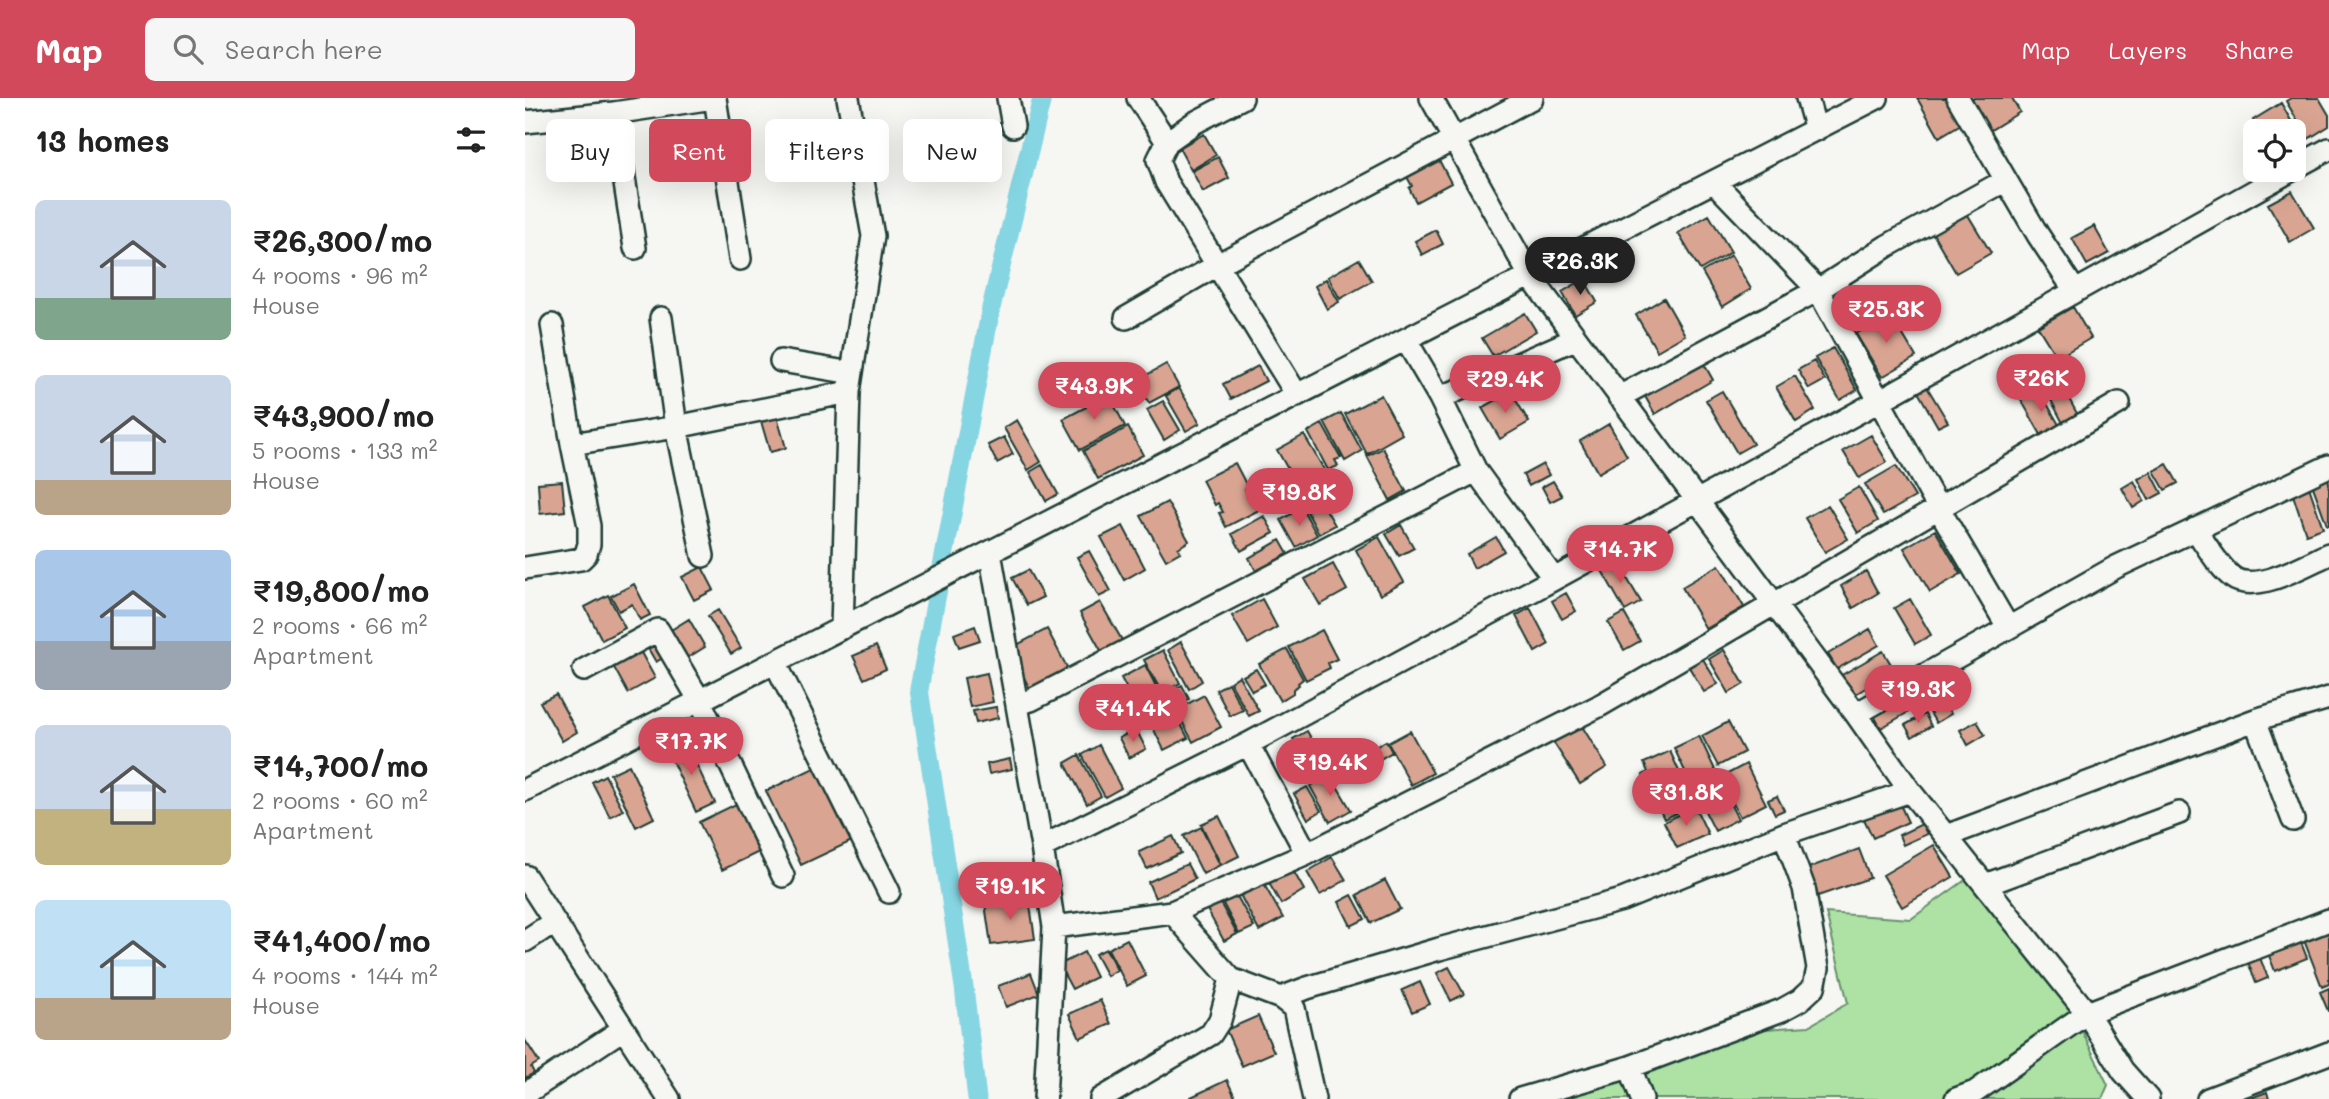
<!DOCTYPE html>
<html lang="en">
<head>
<meta charset="utf-8">
<style>
	body { margin:0; font-family:Mali,sans-serif; background:#f6f6f6; color:#222; height:100vh; display:flex; flex-direction:column; font-size:26px; white-space:nowrap }
	* { box-sizing:border-box; margin:0 }
	p { font-size:23px; color:#767676 }
	.icon { flex:none; width:38px; height:38px; fill:none; stroke:currentColor; stroke-width:2; stroke-linecap:round; stroke-linejoin:round }
	.map { position:relative; flex:1; overflow:hidden }
	.side { display:flex; flex-direction:column; background:#fff; width:525px }
	.side>* { flex:none }
	.top-card { position:absolute; left:21px; top:21px; width:665px; height:63px; display:flex; gap:14px }
	.tools { position:absolute; left:1718px; top:21px; display:grid; gap:14px }
	.tools a { display:grid; place-items:center; width:63px; height:63px; border-radius:10px; background:#fff; box-shadow:0 7px 28px #0002; font-size:35px }
	.price { position:absolute; translate:-50% -60px; padding:0 16px; border-radius:24px; background:#d1495b; color:#fff; font-size:23px; line-height:46px; filter:drop-shadow(0 2px 4px #0008) }
	.price::after { content:''; position:absolute; left:50%; top:42px; width:21px; height:16px; margin-left:-10px; background:inherit; clip-path:polygon(0 0,100% 0,50% 100%) }
	.price.on { background:#222; color:#fff }
	ul { padding:0; list-style:none }
	li { display:flex; align-items:center; gap:21px; height:175px; padding:0 35px }
	li span { display:grid; place-items:center; flex:none; width:196px; height:140px; border-radius:10px; color:#555 }
	li>.icon { margin-inline-start:auto }
	span .icon { width:84px; height:84px; fill:#fffc; stroke-width:1 }
	li b { font-size:30px }
	h2 { display:flex; justify-content:space-between; align-items:center; height:84px; padding:0 35px; font-size:30px }
	.chip { padding:0 24px; border-radius:10px; background:#fff; box-shadow:0 7px 28px #0002; font-size:24px; line-height:63px }
	.chip.on { background:#d1495b; color:#fff }
	header { display:flex; align-items:center; gap:42px; box-sizing:border-box; height:98px; padding:0 35px; background:#d1495b; color:#fff }
	header strong { font-size:33px }
	nav { display:flex; gap:38px; margin-inline-start:auto; font-size:24px }
	.search { width:490px; height:63px; background:#f6f6f6; display:flex; align-items:center; gap:18px; box-sizing:border-box; padding:0 24px; border-radius:10px; color:#767676; font-size:26px }
	main { display:flex; flex:1; min-height:0 }
	.map>svg:first-child { display:block }
	.green { fill:#ade2a4; stroke:#66906c; stroke-width:2 }
	.lines { fill:none; stroke-linecap:round; stroke-linejoin:round }
	.canal { stroke:#86d5e2; stroke-width:19 }
	.building { fill:#daa492; stroke:#1f3d34; stroke-width:2 }
	.minor-casing { stroke:#1f3d34; stroke-width:26 }
	.minor { stroke:#f6f6f2; stroke-width:21 }
</style>
</head>
<body>
<header>
<strong>Map</strong>
<div class="search"><svg class="icon" aria-label="search" viewBox="0 0 24 24"><circle cx="10" cy="10" r="6"/><path d="M15 15l6 6"/></svg>Search here</div>
<nav><a>Map</a><a>Layers</a><a>Share</a></nav>
</header>
<main>
<section class="side">
<h2>13 homes<svg class="icon" aria-label="filters" viewBox="0 0 24 24"><path d="M4 7h16M4 17h16"/><circle cx="9" cy="7" r="2"/><circle cx="15" cy="17" r="2"/></svg></h2>
<ul>
<li><span style="background:linear-gradient(#c9d6e8 70%,#7fa58c 0)"><svg class="icon" aria-label="home" viewBox="0 0 24 24"><path d="M3 11l9-7 9 7M6 9v11h12V9"/></svg></span><div><b>₹26,300/mo</b><p>4 rooms · 96 m²</p><p>House</p></div></li>
<li><span style="background:linear-gradient(#c9d6e8 75%,#b9a48a 0)"><svg class="icon" aria-label="home" viewBox="0 0 24 24"><path d="M3 11l9-7 9 7M6 9v11h12V9"/></svg></span><div><b>₹43,900/mo</b><p>5 rooms · 133 m²</p><p>House</p></div></li>
<li><span style="background:linear-gradient(#a9c7e8 65%,#9aa5b1 0)"><svg class="icon" aria-label="home" viewBox="0 0 24 24"><path d="M3 11l9-7 9 7M6 9v11h12V9"/></svg></span><div><b>₹19,800/mo</b><p>2 rooms · 66 m²</p><p>Apartment</p></div></li>
<li><span style="background:linear-gradient(#c9d6e8 60%,#c2b280 0)"><svg class="icon" aria-label="home" viewBox="0 0 24 24"><path d="M3 11l9-7 9 7M6 9v11h12V9"/></svg></span><div><b>₹14,700/mo</b><p>2 rooms · 60 m²</p><p>Apartment</p></div></li>
<li><span style="background:linear-gradient(#bfe0f5 70%,#b9a48a 0)"><svg class="icon" aria-label="home" viewBox="0 0 24 24"><path d="M3 11l9-7 9 7M6 9v11h12V9"/></svg></span><div><b>₹41,400/mo</b><p>4 rooms · 144 m²</p><p>House</p></div></li>
</ul>
</section>
<div class="map">
<svg width="1804" height="1001" viewBox="0 0 1804 1001">
	<rect width="100%" height="100%" fill="#f6f6f2"/>
	<filter id="ink" filterUnits="userSpaceOnUse"><feTurbulence type="fractalNoise" baseFrequency=".0143" numOctaves="2"/><feDisplacementMap in="SourceGraphic" scale="14" xChannelSelector="R" yChannelSelector="G"/><feConvolveMatrix kernelMatrix="1 2 1 2 8 2 1 2 1" color-interpolation-filters="sRGB"/></filter>
	<g filter="url(#ink)">
		<path class="green" d="M 1443,780 L 1548,914 L 1583,987 L 1577,1001 L 1011,1001 L 1041,979 L 1163,936 L 1284,928 L 1323,905 L 1301,815 L 1386,821 Z"/>
		<g class="lines">
			<path class="canal" d="M 452,1001 L 439,889 L 394,591 L 466,210 L 517,0"/>
		</g>
		<path class="building" d="M 1392,0 L 1421,0 L 1436,26 L 1414,39 Z
			M 1445,0 L 1487,0 L 1495,14 L 1464,33 Z
			M 1766,0 L 1794,0 L 1804,17 L 1804,28 L 1783,41 L 1761,3 Z
			M 1756,5 L 1778,44 L 1769,50 L 1769,33 L 1734,33 L 1728,22 Z
			M 679,36 L 691,57 L 666,72 L 654,50 Z
			M 693,59 L 704,80 L 678,94 L 667,73 Z
			M 914,62 L 926,85 L 891,104 L 884,90 L 887,88 L 882,79 Z
			M 1767,93 L 1789,130 L 1765,144 L 1743,106 Z
			M 1440,112 L 1466,155 L 1431,175 L 1406,132 Z
			M 1184,117 L 1206,154 L 1175,172 L 1153,135 Z
			M 1569,128 L 1584,155 L 1562,167 L 1547,140 Z
			M 911,132 L 918,146 L 897,157 L 890,143 Z
			M 1206,157 L 1226,191 L 1197,209 L 1177,174 Z
			M 834,161 L 847,183 L 815,201 L 803,179 Z
			M 801,181 L 814,204 L 802,211 L 790,188 Z
			M 1059,181 L 1072,204 L 1050,217 L 1037,194 Z
			M 1139,200 L 1160,237 L 1132,253 L 1111,217 Z
			M 1548,209 L 1566,240 L 1532,260 L 1513,229 Z
			M 1000,215 L 1011,233 L 968,258 L 957,240 Z
			M 1365,215 L 1391,259 L 1357,279 L 1331,236 Z
			M 1308,250 L 1332,292 L 1315,302 L 1290,260 Z
			M 1175,259 L 1188,282 L 1130,316 L 1117,293 Z
			M 1289,263 L 1300,282 L 1284,291 L 1273,272 Z
			M 641,266 L 654,289 L 624,305 L 611,283 Z
			M 733,268 L 741,283 L 706,301 L 698,286 Z
			M 1270,278 L 1290,312 L 1271,324 L 1251,289 Z
			M 1532,279 L 1554,319 L 1539,327 L 1518,287 Z
			M 1402,289 L 1423,324 L 1413,329 L 1393,294 Z
			M 654,290 L 675,325 L 661,333 L 641,298 Z
			M 1513,290 L 1537,332 L 1519,342 L 1495,300 Z
			M 1197,293 L 1228,346 L 1212,355 L 1181,302 Z
			M 986,294 L 1004,324 L 975,341 L 957,310 Z
			M 584,297 L 600,328 L 555,352 L 538,321 Z
			M 856,297 L 877,336 L 842,356 L 820,316 Z
			M 638,303 L 655,332 L 639,342 L 622,312 Z
			M 251,315 L 261,350 L 245,354 L 235,320 Z
			M 816,315 L 837,353 L 820,363 L 799,324 Z
			M 492,322 L 516,364 L 503,372 L 479,330 Z
			M 797,326 L 816,360 L 810,362 L 813,368 L 803,372 L 783,334 Z
			M 1084,326 L 1102,358 L 1073,375 L 1055,343 Z
			M 603,329 L 618,357 L 573,381 L 558,353 Z
			M 779,337 L 804,380 L 777,396 L 752,352 Z
			M 1346,337 L 1362,364 L 1334,380 L 1318,353 Z
			M 479,339 L 488,356 L 472,365 L 463,347 Z
			M 858,350 L 881,393 L 865,402 L 842,358 Z
			M 710,365 L 723,390 L 720,391 L 724,400 L 727,399 L 734,412 L 701,429 L 694,415 L 698,414 L 693,405 L 690,407 L 677,382 Z
			M 1018,366 L 1024,377 L 1004,388 L 998,377 Z
			M 1642,366 L 1653,385 L 1640,392 L 1629,373 Z
			M 517,367 L 533,396 L 521,403 L 505,374 Z
			M 1371,368 L 1390,399 L 1358,417 L 1340,386 Z
			M 1626,374 L 1637,395 L 1624,402 L 1613,381 Z
			M 1802,377 L 1804,384 L 1804,427 L 1802,427 L 1786,383 Z
			M 37,383 L 40,413 L 15,416 L 13,385 Z
			M 1028,383 L 1037,398 L 1025,404 L 1017,389 Z
			M 1609,383 L 1619,403 L 1608,410 L 1597,390 Z
			M 1782,383 L 1798,430 L 1781,436 L 1765,388 Z
			M 1334,389 L 1353,423 L 1333,435 L 1313,401 Z
			M 813,392 L 819,403 L 804,411 L 798,401 Z
			M 795,401 L 810,427 L 794,436 L 780,410 Z
			M 642,404 L 664,443 L 653,450 L 655,454 L 641,462 L 616,418 Z
			M 1303,407 L 1323,441 L 1300,454 L 1280,420 Z
			M 777,410 L 792,437 L 771,449 L 756,422 Z
			M 739,418 L 749,435 L 716,453 L 707,436 Z
			M 876,427 L 889,450 L 874,458 L 861,436 Z
			M 598,428 L 620,470 L 599,482 L 576,439 Z
			M 1410,432 L 1436,476 L 1405,494 L 1379,450 Z
			M 854,439 L 879,484 L 855,497 L 831,452 Z
			M 971,439 L 979,453 L 949,470 L 942,456 Z
			M 755,442 L 763,456 L 731,473 L 724,460 Z
			M 564,453 L 586,493 L 574,499 L 552,459 Z
			M 1090,460 L 1116,504 L 1100,513 L 1075,469 Z
			M 808,466 L 822,492 L 795,507 L 780,481 Z
			M 1194,467 L 1219,509 L 1181,531 L 1157,489 Z
			M 177,469 L 189,492 L 169,502 L 157,479 Z
			M 503,472 L 518,499 L 502,507 L 487,480 Z
			M 1341,473 L 1353,495 L 1328,510 L 1316,488 Z
			M 109,486 L 125,517 L 115,522 L 107,506 L 94,513 L 86,498 Z
			M 1041,495 L 1051,513 L 1037,521 L 1027,503 Z
			M 83,497 L 100,530 L 77,542 L 60,509 Z
			M 737,501 L 752,529 L 723,546 L 707,518 Z
			M 1385,501 L 1406,537 L 1390,546 L 1369,510 Z
			M 575,504 L 598,544 L 578,556 L 555,515 Z
			M 1005,510 L 1024,546 L 1010,554 L 991,518 Z
			M 193,512 L 216,550 L 206,556 L 183,518 Z
			M 1099,515 L 1115,543 L 1099,552 L 1083,524 Z
			M 164,521 L 180,549 L 162,560 L 146,532 Z
			M 450,528 L 455,542 L 434,549 L 429,536 Z
			M 522,531 L 544,573 L 506,593 L 484,551 Z
			M 1345,531 L 1354,547 L 1312,571 L 1303,556 Z
			M 797,532 L 812,561 L 803,565 L 805,570 L 781,582 L 764,549 Z
			M 133,541 L 142,557 L 131,564 L 121,547 Z
			M 656,544 L 677,583 L 664,591 L 643,552 Z
			M 351,548 L 361,571 L 339,581 L 328,558 Z
			M 114,551 L 130,580 L 103,595 L 87,566 Z
			M 762,551 L 778,581 L 773,585 L 774,587 L 768,591 L 768,595 L 755,603 L 734,566 Z
			M 638,552 L 655,585 L 637,595 L 619,562 Z
			M 1199,552 L 1219,586 L 1204,595 L 1184,561 Z
			M 1358,553 L 1370,573 L 1327,598 L 1315,578 Z
			M 1178,561 L 1193,586 L 1179,594 L 1164,569 Z
			M 620,567 L 636,598 L 657,587 L 664,601 L 620,625 L 596,580 Z
			M 731,571 L 740,586 L 727,593 L 718,578 Z
			M 462,575 L 468,604 L 445,609 L 439,580 Z
			M 714,578 L 734,613 L 724,618 L 705,584 Z
			M 1407,584 L 1426,616 L 1411,625 L 1392,593 Z
			M 703,585 L 718,612 L 705,618 L 691,592 Z
			M 1386,594 L 1394,608 L 1356,630 L 1348,616 Z
			M 31,596 L 52,634 L 37,643 L 15,604 Z
			M 679,597 L 696,629 L 668,644 L 651,612 Z
			M 471,609 L 473,620 L 451,625 L 448,613 Z
			M 650,615 L 663,640 L 639,652 L 627,628 Z
			M 1400,616 L 1406,628 L 1387,639 L 1380,627 Z
			M 1452,623 L 1460,637 L 1443,647 L 1435,632 Z
			M 1203,624 L 1219,654 L 1193,668 L 1177,638 Z
			M 1055,625 L 1082,669 L 1055,686 L 1027,642 Z
			M 611,631 L 621,651 L 604,660 L 594,640 Z
			M 782,633 L 802,669 L 788,677 L 768,641 Z
			M 885,633 L 908,675 L 886,687 L 863,645 Z
			M 1174,638 L 1192,676 L 1167,688 L 1149,650 Z
			M 160,643 L 190,705 L 171,714 L 142,652 Z
			M 861,643 L 867,654 L 848,665 L 842,654 Z
			M 574,647 L 596,690 L 580,699 L 557,657 Z
			M 1145,653 L 1157,680 L 1126,694 L 1118,677 L 1123,674 L 1119,665 Z
			M 554,657 L 576,698 L 562,706 L 540,665 Z
			M 485,661 L 487,671 L 464,676 L 462,666 Z
			M 1221,666 L 1241,706 L 1215,719 L 1195,680 Z
			M 104,667 L 129,720 L 111,729 L 85,676 Z
			M 293,668 L 329,742 L 276,767 L 241,693 Z
			M 805,676 L 826,712 L 805,724 L 785,688 Z
			M 80,677 L 98,712 L 85,719 L 67,684 Z
			M 1192,680 L 1213,721 L 1190,733 L 1169,692 Z
			M 1159,682 L 1171,706 L 1139,721 L 1128,697 Z
			M 782,689 L 796,713 L 783,721 L 769,696 Z
			M 1252,698 L 1259,712 L 1250,716 L 1243,702 Z
			M 1373,702 L 1383,724 L 1348,740 L 1338,719 Z
			M 211,706 L 234,754 L 197,772 L 174,724 Z
			M 1170,709 L 1183,736 L 1152,750 L 1139,724 Z
			M 694,718 L 714,758 L 696,767 L 676,726 Z
			M 1397,726 L 1402,736 L 1378,747 L 1374,737 Z
			M 676,729 L 695,767 L 678,776 L 659,738 Z
			M 648,738 L 656,755 L 622,771 L 614,754 Z
			M 1409,747 L 1428,779 L 1377,809 L 1358,777 Z
			M 1334,751 L 1345,780 L 1293,798 L 1283,770 Z
			M 807,759 L 821,782 L 795,797 L 782,774 Z
			M 662,766 L 670,781 L 630,800 L 623,784 Z
			M 765,767 L 779,792 L 756,806 L 741,780 Z
			M 736,781 L 758,820 L 734,833 L 713,793 Z
			M 860,782 L 875,811 L 846,825 L 832,797 Z
			M 708,791 L 729,829 L 714,836 L 694,798 Z
			M 827,797 L 840,821 L 826,828 L 814,804 Z
			M 692,799 L 712,836 L 699,843 L 679,806 Z
			M 504,800 L 510,841 L 466,847 L 460,806 Z
			M 1804,833 L 1804,886 L 1797,889 L 1779,842 Z
			M 602,841 L 621,878 L 602,888 L 583,851 Z
			M 1775,842 L 1782,860 L 1750,873 L 1743,855 Z
			M 581,851 L 592,872 L 582,878 L 570,856 Z
			M 559,854 L 571,879 L 547,891 L 534,867 Z
			M 1735,860 L 1743,880 L 1731,885 L 1723,864 Z
			M 924,869 L 939,896 L 926,903 L 912,875 Z
			M 506,875 L 514,896 L 481,909 L 473,888 Z
			M 895,884 L 905,906 L 887,914 L 877,892 Z
			M 1804,890 L 1804,913 L 1803,913 L 1795,894 Z
			M 575,902 L 586,926 L 555,940 L 544,916 Z
			M 733,918 L 749,954 L 717,968 L 701,932 Z
			M 0,942 L 14,964 L 6,969 L 9,975 L 0,980 Z
			M 702,982 L 711,1001 L 667,1001 L 666,999 Z
			M 1742,994 L 1744,1001 L 1723,1001 Z"/>
		<g class="lines">
			<defs>
				<path id="minor" d="M 190,0 L 215,161
					M 483,0 L 488,28
					M 613,0 L 642,44
					M 717,0 L 669,25 L 642,44 L 633,62 L 641,84 L 772,297
					M 906,0 L 1005,178 L 1331,616 L 1385,693 L 1562,915 L 1598,973 L 1623,1001
					M 1282,0 L 1291,32
					M 1433,0 L 1513,137 L 1550,193
					M 89,15 L 110,150
					M 0,24 L 89,15 L 188,0
					M 1769,70 L 1804,51
					M 1189,84 L 1293,192 L 1414,411 L 1483,529
					M 136,220 L 151,329 L 178,458
					M 601,220 L 692,167 L 1007,0
					M 256,263 L 327,275
					M 1094,299 L 1293,192 L 1362,148 L 1481,82
					M 915,300 L 1050,241
					M 47,346 L 151,329 L 324,294
					M 951,373 L 1029,481
					M 1670,431 C 1681,446 1692,467 1707,479 C 1730,497 1781,466 1804,456
					M 465,454 L 517,749 L 529,829 L 520,1001
					M 0,470 L 56,461 L 61,456 L 64,446 L 64,428 L 47,346 L 27,227
					M 317,530 L 324,294 L 348,138 L 323,0
					M 250,564 L 364,794
					M 59,572 L 133,532 L 175,603 L 258,778
					M 492,606 L 506,602 L 951,373 L 915,300 L 881,242
					M 1331,616 L 1591,469 L 1804,368
					M 1730,622 L 1768,722
					M 723,646 L 782,756
					M 0,692 L 1352,0
					M 1421,738 L 1730,622 L 1804,600
					M 517,749 L 723,646 L 1029,481 L 1354,303 L 1767,72
					M 0,778 L 144,1001
					M 1460,787 L 1654,715
					M 647,814 L 706,881 L 756,900 L 769,910 L 789,1001
					M 529,829 L 647,814 L 782,756 L 1074,608 L 1594,305
					M 0,843 L 29,824
					M 756,900 L 782,890 L 914,851 L 1097,802 L 1259,736 L 1385,693
					M 1105,969 L 1117,1001
					M 0,996 L 98,931
					M 576,1001 L 686,936 L 695,922 L 706,881
					M 995,1001 L 1105,969 L 1257,912 L 1275,902 L 1289,889 L 1293,870 L 1279,790 L 1259,736
					M 1431,1001 L 1450,994 L 1562,915 L 1804,822
					M 1683,1001 L 1804,955"/>
			</defs>
			<use href="#minor" class="minor-casing"/>
			<use href="#minor" class="minor"/>
		</g>
	</g>
</svg>
<div class="tools">
<a><svg class="icon" aria-label="locate" viewBox="0 0 24 24"><circle cx="12" cy="12" r="6"/><path d="M12 2v4M12 18v4M2 12h4M18 12h4"/></svg></a>
</div>
<b class="price on" style="left:1055px;top:199px">₹26.3K</b>
<b class="price" style="left:1361px;top:247px">₹25.3K</b>
<b class="price" style="left:1516px;top:316px">₹26K</b>
<b class="price" style="left:980px;top:317px">₹29.4K</b>
<b class="price" style="left:569px;top:324px">₹43.9K</b>
<b class="price" style="left:774px;top:430px">₹19.8K</b>
<b class="price" style="left:1095px;top:487px">₹14.7K</b>
<b class="price" style="left:1393px;top:627px">₹19.3K</b>
<b class="price" style="left:608px;top:646px">₹41.4K</b>
<b class="price" style="left:166px;top:679px">₹17.7K</b>
<b class="price" style="left:805px;top:700px">₹19.4K</b>
<b class="price" style="left:1161px;top:730px">₹31.8K</b>
<b class="price" style="left:485px;top:824px">₹19.1K</b>
<div class="top-card">
<a class="chip">Buy</a>
<a class="chip on">Rent</a>
<a class="chip">Filters</a>
<a class="chip">New</a>
</div>
</div>
</main>
</body>
</html>
